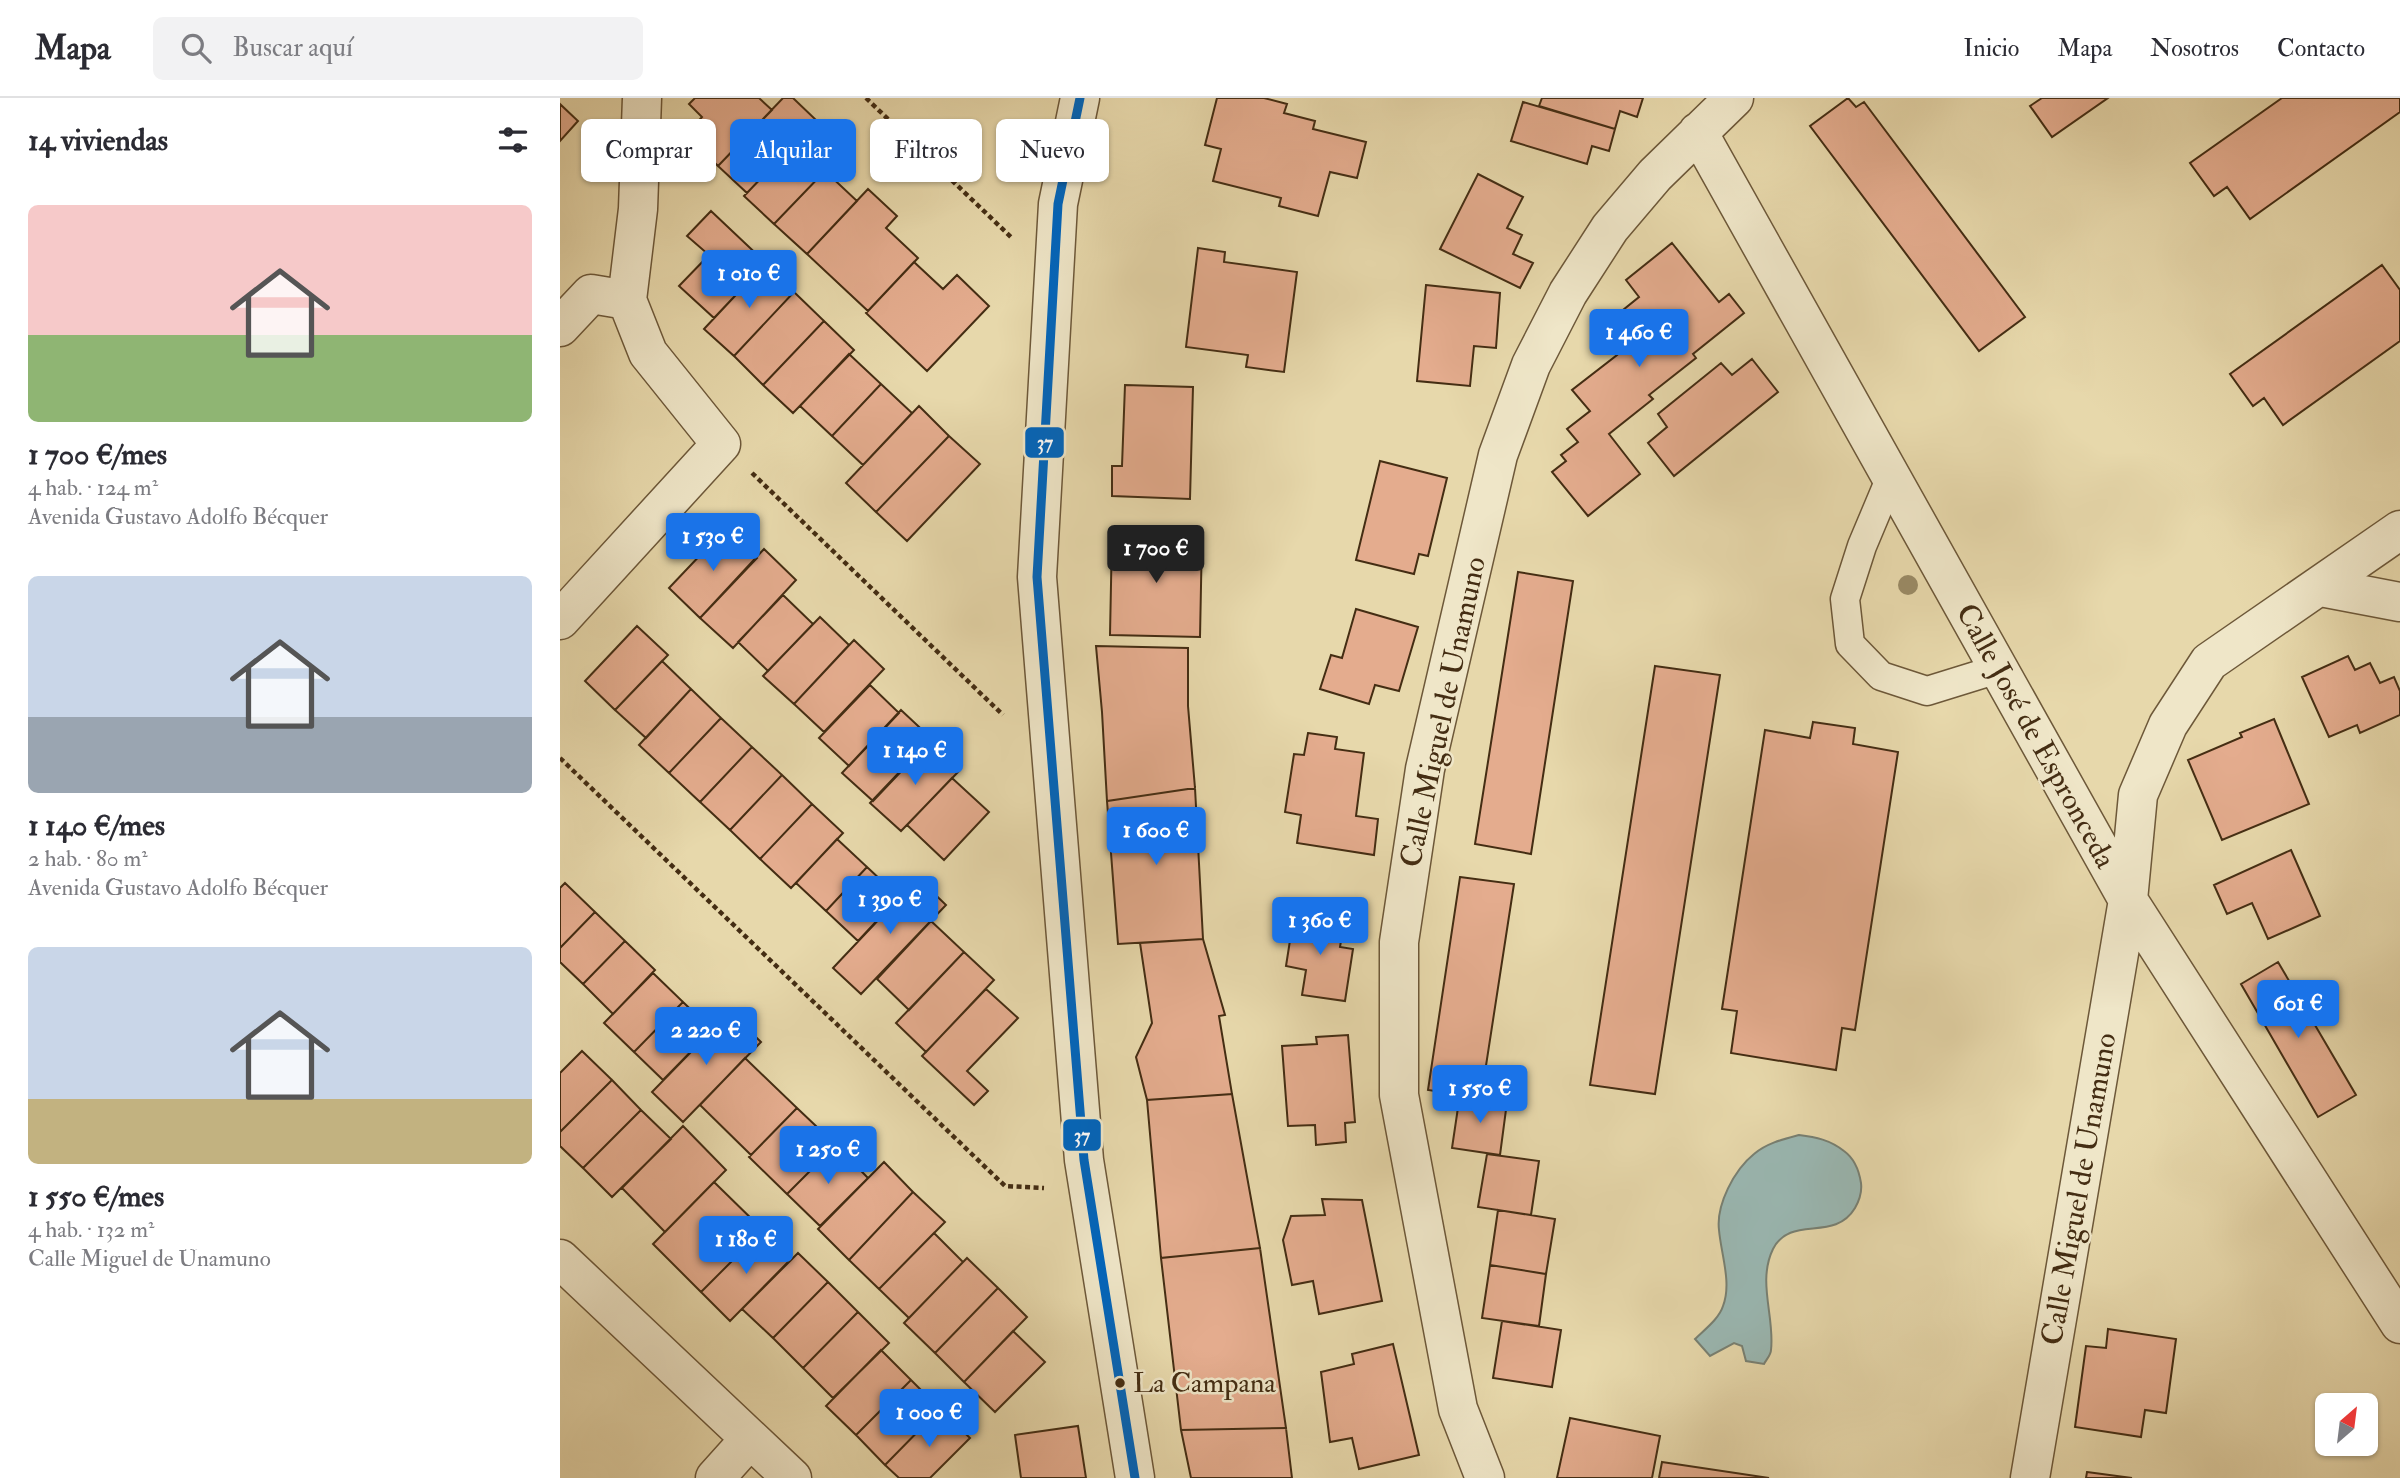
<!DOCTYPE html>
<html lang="es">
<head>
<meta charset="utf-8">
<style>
	body { margin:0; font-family:"IM FELL Double Pica",serif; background:#f2f2f3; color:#2b2b33; height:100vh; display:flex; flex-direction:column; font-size:26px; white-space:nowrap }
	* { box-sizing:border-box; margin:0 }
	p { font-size:23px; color:#7c7c81 }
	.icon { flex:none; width:38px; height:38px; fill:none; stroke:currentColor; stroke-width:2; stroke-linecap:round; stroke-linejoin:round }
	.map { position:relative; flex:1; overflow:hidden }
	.sheet { display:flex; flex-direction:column; background:#fff; width:560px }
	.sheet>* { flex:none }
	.guide { position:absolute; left:21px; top:21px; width:665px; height:63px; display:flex; gap:14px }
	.needle { width:46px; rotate:28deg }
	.fabs { position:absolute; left:1755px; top:1295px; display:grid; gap:14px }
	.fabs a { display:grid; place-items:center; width:63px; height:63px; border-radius:10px; background:#fff; box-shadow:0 2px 5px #0004; font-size:35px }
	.price { position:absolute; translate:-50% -60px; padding:0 16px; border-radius:7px; background:#1a73e8; color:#fff; font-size:23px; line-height:46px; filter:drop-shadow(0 2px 4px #0008) }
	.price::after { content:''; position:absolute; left:50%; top:42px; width:21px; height:16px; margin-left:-10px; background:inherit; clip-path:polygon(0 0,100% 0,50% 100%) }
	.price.on { background:#222; color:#fff }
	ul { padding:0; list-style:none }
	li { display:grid; align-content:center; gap:14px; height:371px; padding:0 28px }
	li span { display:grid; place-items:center; height:217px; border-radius:10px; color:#555 }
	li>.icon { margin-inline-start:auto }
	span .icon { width:126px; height:126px; fill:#fffc; stroke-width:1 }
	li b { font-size:30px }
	h2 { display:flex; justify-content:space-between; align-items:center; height:84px; padding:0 28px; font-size:30px }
	.chip { padding:0 24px; border-radius:10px; background:#fff; box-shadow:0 2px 5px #0004; font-size:24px; line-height:63px }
	.chip.on { background:#1a73e8; color:#fff }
	header { display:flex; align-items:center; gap:42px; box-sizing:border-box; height:98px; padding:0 35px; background:#fff; border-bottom:2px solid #e1e1e2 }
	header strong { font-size:33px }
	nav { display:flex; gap:38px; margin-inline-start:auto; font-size:24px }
	.search { width:490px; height:63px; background:#f2f2f3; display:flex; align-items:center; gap:18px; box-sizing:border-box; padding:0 24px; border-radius:10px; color:#7c7c81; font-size:26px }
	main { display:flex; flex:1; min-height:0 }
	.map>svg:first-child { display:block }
	.water { fill:#9ab8b3; stroke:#788073; stroke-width:2 }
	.building { fill:#e4ac8e; stroke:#442d13; stroke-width:2 }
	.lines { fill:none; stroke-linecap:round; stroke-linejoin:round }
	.service-casing { stroke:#6d5839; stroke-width:31 }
	.minor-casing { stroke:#6d5839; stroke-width:41 }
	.path { stroke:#442d13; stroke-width:4.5; stroke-dasharray:5 3.5; stroke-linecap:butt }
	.service { stroke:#efe6c8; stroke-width:28 }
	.minor { stroke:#efe6c8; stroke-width:38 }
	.bus-1-casing { stroke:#efe6c8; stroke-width:14 }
	.bus-1 { stroke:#0065bd; stroke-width:9 }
	.tree { fill:#998a65 }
	.bus-dot { fill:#442d13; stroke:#efe6c8; stroke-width:2.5 }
	.labels { text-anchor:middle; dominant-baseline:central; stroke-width:5; stroke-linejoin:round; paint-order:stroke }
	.bus-label { font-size:28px; fill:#442d13; stroke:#efe6c8; text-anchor:start }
	.street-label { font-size:30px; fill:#442d13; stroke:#efe6c8 }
	.line-badge { stroke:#efe6c8; stroke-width:2.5 }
	.badge-label { font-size:19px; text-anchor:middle; font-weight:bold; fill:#fff }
</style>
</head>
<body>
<header>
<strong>Mapa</strong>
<div class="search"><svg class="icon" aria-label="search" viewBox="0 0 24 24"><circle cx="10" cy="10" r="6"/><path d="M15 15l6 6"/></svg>Buscar aquí</div>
<nav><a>Inicio</a><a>Mapa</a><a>Nosotros</a><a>Contacto</a></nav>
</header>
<main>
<section class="sheet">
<h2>14 viviendas<svg class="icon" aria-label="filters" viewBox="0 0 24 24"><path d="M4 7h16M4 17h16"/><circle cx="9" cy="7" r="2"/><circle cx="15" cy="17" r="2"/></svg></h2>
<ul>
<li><span style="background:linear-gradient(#f6c9c9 60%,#8fb573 0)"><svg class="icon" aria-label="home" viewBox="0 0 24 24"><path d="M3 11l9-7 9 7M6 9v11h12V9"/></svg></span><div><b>1 700 €/mes</b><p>4 hab. · 124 m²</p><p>Avenida Gustavo Adolfo Bécquer</p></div></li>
<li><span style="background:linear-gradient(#c9d6e8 65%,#9aa5b1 0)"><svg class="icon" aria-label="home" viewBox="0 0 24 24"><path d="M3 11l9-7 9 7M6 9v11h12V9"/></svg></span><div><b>1 140 €/mes</b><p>2 hab. · 80 m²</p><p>Avenida Gustavo Adolfo Bécquer</p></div></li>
<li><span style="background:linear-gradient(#c9d6e8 70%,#c2b280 0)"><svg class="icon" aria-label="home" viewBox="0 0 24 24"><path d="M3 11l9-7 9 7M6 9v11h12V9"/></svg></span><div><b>1 550 €/mes</b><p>4 hab. · 132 m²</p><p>Calle Miguel de Unamuno</p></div></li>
</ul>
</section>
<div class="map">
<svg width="1840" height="1380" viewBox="0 0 1840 1380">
	<rect width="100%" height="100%" fill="#e7d8ab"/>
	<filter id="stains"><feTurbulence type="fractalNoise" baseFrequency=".00286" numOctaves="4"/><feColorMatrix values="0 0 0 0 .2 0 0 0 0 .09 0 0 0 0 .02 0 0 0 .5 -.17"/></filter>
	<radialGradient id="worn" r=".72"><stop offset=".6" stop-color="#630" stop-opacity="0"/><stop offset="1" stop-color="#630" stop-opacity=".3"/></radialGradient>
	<path class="water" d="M 1239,1037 C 1256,1039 1270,1042 1284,1053 C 1295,1061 1299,1072 1301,1085 C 1302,1093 1299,1103 1295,1110 C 1274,1145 1231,1116 1213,1151 C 1197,1184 1215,1219 1211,1252 C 1211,1257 1206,1262 1204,1266 L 1186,1263 L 1182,1248 L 1174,1245 L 1150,1258 L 1135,1241 C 1144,1232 1159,1221 1163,1208 C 1172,1185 1161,1156 1159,1132 C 1156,1107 1174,1072 1194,1056 C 1207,1045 1224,1041 1239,1037 Z"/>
	<path class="building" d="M 135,0 L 199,0 L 212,12 L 158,68 L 126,37 L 142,19 L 129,6 Z
		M 223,0 L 233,0 L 256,22 L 187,95 L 158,68 Z
		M 657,0 L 704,0 L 727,6 L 724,15 L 755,23 L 753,31 L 806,44 L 797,80 L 770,74 L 758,118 L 719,108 L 721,100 L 653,83 L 661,51 L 645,47 Z
		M 982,0 L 1083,0 L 1077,19 L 1060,13 L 1055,31 L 979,8 Z
		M 1288,0 L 1296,9 L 1304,4 L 1465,219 L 1419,253 L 1250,28 Z
		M 1482,0 L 1548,0 L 1492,39 L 1470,8 Z
		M 1722,0 L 1840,0 L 1840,14 L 1690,121 L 1667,89 L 1654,98 L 1630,65 Z
		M 963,4 L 1055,31 L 1049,53 L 1032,48 L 1027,66 L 951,43 Z
		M 0,6 L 18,23 L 0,43 Z
		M 235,45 L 265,73 L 214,126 L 184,98 Z
		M 265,73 L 297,103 L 247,156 L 214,126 Z
		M 918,76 L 963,99 L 947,130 L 962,137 L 953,156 L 973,165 L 960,190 L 880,151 Z
		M 308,91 L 337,118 L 326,130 L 358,160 L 308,213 L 247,156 Z
		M 151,113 L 206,165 L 154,220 L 119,188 L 149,157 L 127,138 Z
		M 1112,145 L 1159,204 L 1169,196 L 1184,215 L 1133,256 L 1136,260 L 1089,297 L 1093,301 L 1049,336 L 1080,376 L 1028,418 L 992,374 L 1006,363 L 1001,357 L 1018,344 L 1007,331 L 1030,313 L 1012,292 L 1057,257 L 1037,233 L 1079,199 L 1066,182 Z
		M 638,150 L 665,154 L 664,164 L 737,174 L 724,274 L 686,269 L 688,257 L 626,249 Z
		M 354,164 L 383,191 L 397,177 L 429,208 L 367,273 L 306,215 Z
		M 204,167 L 234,194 L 174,258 L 144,231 Z
		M 1822,167 L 1840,192 L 1840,243 L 1723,327 L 1704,300 L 1693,308 L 1670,276 Z
		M 866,187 L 940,195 L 936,250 L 914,248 L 910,288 L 857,283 Z
		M 234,194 L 264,223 L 203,287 L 174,258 Z
		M 264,223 L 294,252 L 233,315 L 203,287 Z
		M 289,256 L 321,286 L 272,338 L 240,308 Z
		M 1192,261 L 1218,294 L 1114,378 L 1088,345 L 1107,329 L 1098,316 L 1161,265 L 1172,277 Z
		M 321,286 L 352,315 L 303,367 L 272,338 Z
		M 565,287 L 633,289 L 630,401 L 552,398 L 552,368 L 562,368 Z
		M 359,308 L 389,338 L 316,414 L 286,385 Z
		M 389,338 L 420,366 L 347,443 L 316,414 Z
		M 820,363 L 887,380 L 868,458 L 859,456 L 854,476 L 796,462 Z
		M 165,431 L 197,460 L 140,520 L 109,490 Z
		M 552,436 L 642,437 L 640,539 L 550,537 Z
		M 204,451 L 236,482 L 173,550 L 140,520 Z
		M 958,474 L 1013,483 L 971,756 L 915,746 Z
		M 223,497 L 253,526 L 208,573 L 178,544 Z
		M 796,511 L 858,529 L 839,593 L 815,587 L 809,606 L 760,591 L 771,557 L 782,560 Z
		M 260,519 L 289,547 L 234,606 L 203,578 Z
		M 77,528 L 108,557 L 55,612 L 25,583 Z
		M 294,542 L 324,571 L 264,634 L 234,606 Z
		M 536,548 L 628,550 L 628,608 L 635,690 L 547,703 L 542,614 Z
		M 1788,558 L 1795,572 L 1810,565 L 1820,585 L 1834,579 L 1840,593 L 1840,617 L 1800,635 L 1797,627 L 1769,639 L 1742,579 Z
		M 102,563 L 131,591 L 86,640 L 55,612 Z
		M 1095,568 L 1160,577 L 1095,996 L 1030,987 Z
		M 310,587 L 339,615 L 289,668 L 259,640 Z
		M 131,591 L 161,620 L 109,675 L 79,647 Z
		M 341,612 L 372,641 L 313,703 L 282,675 Z
		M 161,620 L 192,649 L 140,704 L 109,675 Z
		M 1714,621 L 1749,706 L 1662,742 L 1628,662 L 1682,639 L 1680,635 Z
		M 1253,624 L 1295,630 L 1293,646 L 1338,654 L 1295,932 L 1282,930 L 1276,972 L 1171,955 L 1177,913 L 1162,911 L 1205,632 L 1250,640 Z
		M 748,635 L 777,639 L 775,651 L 804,655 L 796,718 L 818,721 L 814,757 L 737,745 L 741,717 L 725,714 L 734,656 L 744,657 Z
		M 368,644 L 399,673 L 341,733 L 310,705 Z
		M 192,649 L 222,677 L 170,732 L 140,704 Z
		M 222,677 L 252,706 L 200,761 L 170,732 Z
		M 392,680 L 429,714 L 384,762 L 347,727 Z
		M 635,690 L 643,841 L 558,846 L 547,703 Z
		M 635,690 L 643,841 L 558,846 L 547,703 Z
		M 252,706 L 283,735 L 231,790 L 200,761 Z
		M 277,741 L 307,769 L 266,813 L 236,785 Z
		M 1731,752 L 1760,818 L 1708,841 L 1692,805 L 1667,816 L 1654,787 Z
		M 307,769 L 339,799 L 298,843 L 266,813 Z
		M 900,779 L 954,786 L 921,1000 L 868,992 Z
		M 358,780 L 386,807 L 301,896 L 273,870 Z
		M 5,785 L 35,814 L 0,850 L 0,790 Z
		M 35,814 L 65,843 L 23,886 L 0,864 L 0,850 Z
		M 734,817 L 784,825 L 780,849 L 793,851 L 785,903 L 742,897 L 746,872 L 726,868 Z
		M 371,823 L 404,854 L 349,912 L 317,881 Z
		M 643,841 L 665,917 L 659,918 L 672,996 L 587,1002 L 576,959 L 592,925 L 580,845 Z
		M 65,843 L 95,872 L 53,916 L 23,886 Z
		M 404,854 L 434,882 L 366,954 L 336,925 Z
		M 1718,864 L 1796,997 L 1758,1019 L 1681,886 Z
		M 93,875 L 123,904 L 74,954 L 44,925 Z
		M 426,891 L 458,920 L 407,973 L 428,993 L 414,1007 L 362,958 Z
		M 123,904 L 152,932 L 103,982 L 74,954 Z
		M 170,914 L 201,944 L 123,1024 L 92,994 Z
		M 788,937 L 795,1024 L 785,1025 L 786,1044 L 756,1047 L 755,1027 L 728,1028 L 722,948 L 757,946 L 756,939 Z
		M 22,953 L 52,982 L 0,1034 L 0,975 Z
		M 185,960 L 237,1010 L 191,1057 L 140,1007 Z
		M 52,982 L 81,1012 L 23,1070 L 0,1048 L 0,1034 Z
		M 672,996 L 700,1150 L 601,1160 L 587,1002 Z
		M 900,996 L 947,1004 L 940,1057 L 892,1050 Z
		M 237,1010 L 276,1047 L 227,1096 L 189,1059 Z
		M 81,1012 L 111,1041 L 52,1099 L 23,1070 Z
		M 123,1028 L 166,1072 L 105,1134 L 62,1090 Z
		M 276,1047 L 308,1080 L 260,1128 L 227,1096 Z
		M 927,1056 L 979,1063 L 971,1117 L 918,1109 Z
		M 324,1064 L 353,1094 L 289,1162 L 258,1131 Z
		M 154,1084 L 203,1132 L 141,1194 L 93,1146 Z
		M 353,1094 L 385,1124 L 319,1191 L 289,1162 Z
		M 762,1101 L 802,1102 L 822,1203 L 759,1216 L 753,1183 L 732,1187 L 723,1142 L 731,1118 L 765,1117 Z
		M 938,1112 L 995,1121 L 986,1176 L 930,1167 Z
		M 203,1132 L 231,1161 L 170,1223 L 141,1194 Z
		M 374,1135 L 403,1164 L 349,1220 L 319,1191 Z
		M 700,1150 L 726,1330 L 621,1332 L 601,1160 Z
		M 238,1155 L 268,1184 L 213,1240 L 182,1211 Z
		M 407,1160 L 438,1190 L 375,1255 L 344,1225 Z
		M 930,1167 L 986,1176 L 979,1228 L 922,1220 Z
		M 268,1184 L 298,1214 L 243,1270 L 213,1240 Z
		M 438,1190 L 467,1219 L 404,1284 L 375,1255 Z
		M 298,1214 L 329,1245 L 273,1300 L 243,1270 Z
		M 942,1223 L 1001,1232 L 992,1289 L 933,1280 Z
		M 1548,1231 L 1616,1241 L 1606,1315 L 1585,1312 L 1581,1339 L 1515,1329 L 1526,1248 L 1546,1250 Z
		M 453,1233 L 485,1264 L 435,1314 L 404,1284 Z
		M 833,1246 L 859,1357 L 799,1371 L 792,1340 L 770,1344 L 761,1274 L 794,1266 L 792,1256 Z
		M 321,1252 L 351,1282 L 296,1337 L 266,1308 Z
		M 351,1282 L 380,1311 L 325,1367 L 296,1337 Z
		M 380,1311 L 410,1340 L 370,1380 L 339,1380 L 325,1367 Z
		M 1010,1320 L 1100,1338 L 1092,1380 L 997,1380 Z
		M 518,1328 L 526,1380 L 461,1380 L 455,1337 Z
		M 726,1330 L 732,1380 L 631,1380 L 621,1332 Z
		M 1102,1364 L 1209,1380 L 1099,1380 Z
		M 1527,1374 L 1572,1380 L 1526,1380 Z"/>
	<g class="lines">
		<defs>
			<path id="service" d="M 1331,379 L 1302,448 L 1285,501 L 1290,546 L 1321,578 L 1367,593 L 1438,571"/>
			<path id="minor" d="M 520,0 L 498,106 L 477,479 L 524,1062 L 575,1380
				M 1138,34 L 1568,802 L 1840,1226
				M 0,229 L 31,196 L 67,202
				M 1761,489 L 1840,504
				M 0,522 L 161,346 L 88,255 L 67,202 L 78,111 L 82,0
				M 0,1161 L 232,1380
				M 155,1380 L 190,1341
				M 925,1380 L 898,1311 L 839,997 L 839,844 L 865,671 L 938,357 L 971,267 L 1008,195 L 1050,130 L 1095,77 L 1174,0
				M 1470,1380 L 1568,802 L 1578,697 L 1608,627 L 1649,564 L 1840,432"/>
		</defs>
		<use href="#service" class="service-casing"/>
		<use href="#minor" class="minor-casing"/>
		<path class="path" d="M 306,0 L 452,140
			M 192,375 L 443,617
			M 0,660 L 445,1088 L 484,1090"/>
		<use href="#service" class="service"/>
		<use href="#minor" class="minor"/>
		<defs>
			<path id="bus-1" d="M 520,0 L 498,106 L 477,479 L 524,1062 L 575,1380"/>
		</defs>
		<use href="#bus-1" class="bus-1-casing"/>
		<use href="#bus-1" class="bus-1"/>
	</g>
	<circle class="tree" cx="1348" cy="487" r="10"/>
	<circle class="bus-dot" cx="560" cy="1285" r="6"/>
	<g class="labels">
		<g class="bus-label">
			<text x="573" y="1285">La Campana</text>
		</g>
		<g class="street-label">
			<text transform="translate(883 614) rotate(-78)">Calle Miguel de Unamuno</text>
			<text transform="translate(1476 638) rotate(61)">Calle José de Espronceda</text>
			<text transform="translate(1519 1091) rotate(-80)">Calle Miguel de Unamuno</text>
		</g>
	</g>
	<g class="line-badge">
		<rect x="464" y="328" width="41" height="33" rx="7" fill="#0065bd"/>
		<rect x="502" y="1020" width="40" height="34" rx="7" fill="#0065bd"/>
	</g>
	<g class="badge-label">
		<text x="485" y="351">37</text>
		<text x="522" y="1044">37</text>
	</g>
	<rect width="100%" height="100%" filter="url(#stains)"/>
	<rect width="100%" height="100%" fill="url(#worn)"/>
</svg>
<div class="fabs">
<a><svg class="needle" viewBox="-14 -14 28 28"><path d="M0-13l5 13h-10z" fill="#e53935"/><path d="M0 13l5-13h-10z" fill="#7c7c81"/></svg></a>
</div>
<b class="price" style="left:189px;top:212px">1 010 €</b>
<b class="price" style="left:1079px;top:271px">1 460 €</b>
<b class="price" style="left:153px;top:475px">1 530 €</b>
<b class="price on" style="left:596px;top:487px">1 700 €</b>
<b class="price" style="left:355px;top:689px">1 140 €</b>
<b class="price" style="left:596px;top:769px">1 600 €</b>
<b class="price" style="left:330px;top:838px">1 390 €</b>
<b class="price" style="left:760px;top:859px">1 360 €</b>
<b class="price" style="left:1738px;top:942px">601 €</b>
<b class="price" style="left:146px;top:969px">2 220 €</b>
<b class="price" style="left:920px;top:1027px">1 550 €</b>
<b class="price" style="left:268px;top:1088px">1 250 €</b>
<b class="price" style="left:186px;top:1178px">1 180 €</b>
<b class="price" style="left:369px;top:1351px">1 000 €</b>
<div class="guide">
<a class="chip">Comprar</a>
<a class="chip on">Alquilar</a>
<a class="chip">Filtros</a>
<a class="chip">Nuevo</a>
</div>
</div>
</main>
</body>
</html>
